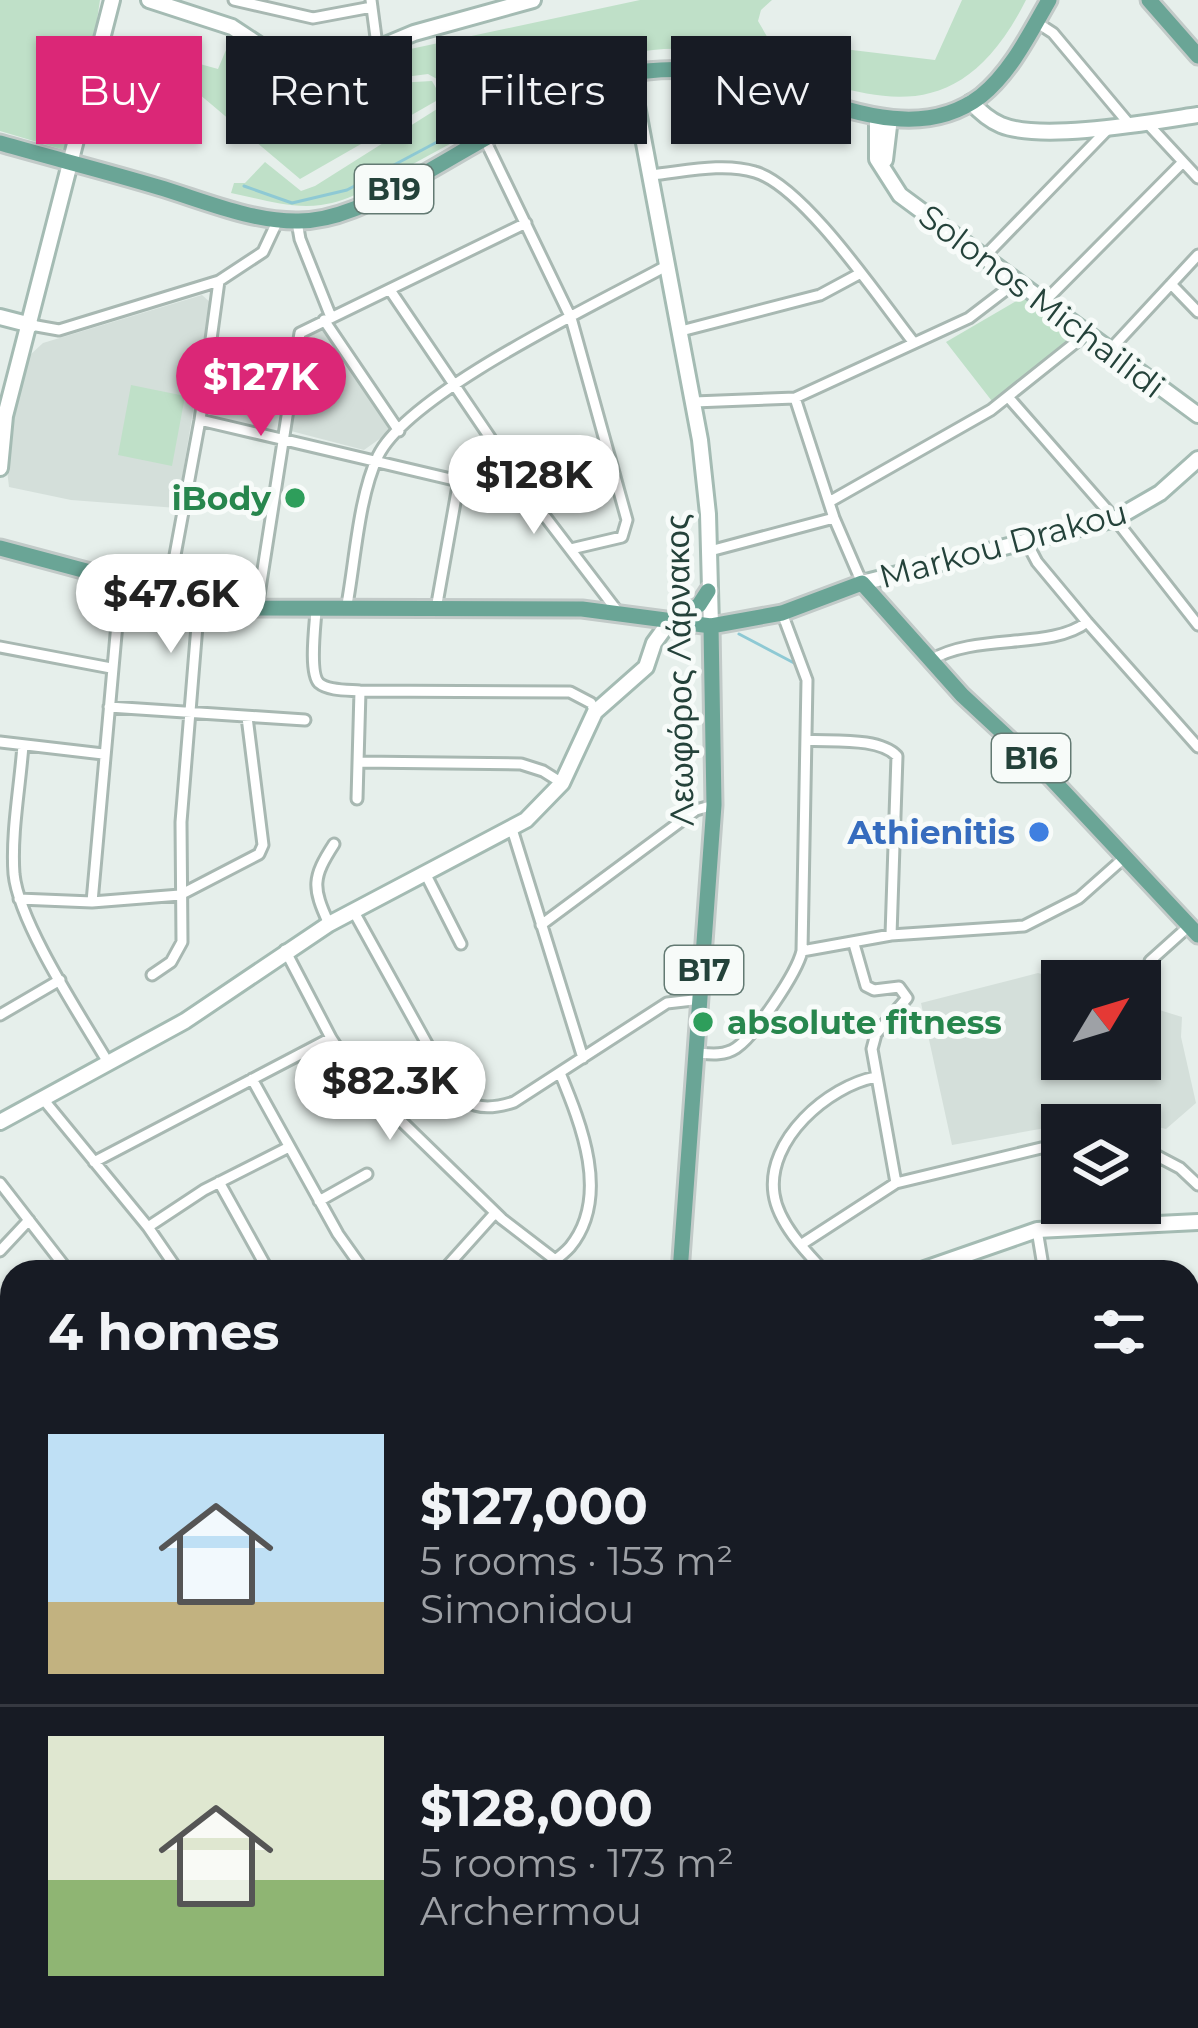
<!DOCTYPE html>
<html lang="en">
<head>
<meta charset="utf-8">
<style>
	body { margin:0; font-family:Montserrat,sans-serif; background:#242831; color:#f1f3f6; height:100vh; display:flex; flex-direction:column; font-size:45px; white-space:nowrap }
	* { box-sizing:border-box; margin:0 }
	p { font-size:39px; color:#9ea1a6 }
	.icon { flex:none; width:66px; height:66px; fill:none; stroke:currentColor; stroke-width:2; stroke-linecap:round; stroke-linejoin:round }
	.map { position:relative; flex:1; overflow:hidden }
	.panel { position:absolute; left:0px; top:1260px; width:1200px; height:768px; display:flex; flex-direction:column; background:#171b24; border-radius:36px 36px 0 0; box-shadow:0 3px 9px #0004 }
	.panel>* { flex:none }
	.guide { position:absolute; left:36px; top:36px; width:1128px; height:108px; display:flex; gap:24px }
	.needle { width:78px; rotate:52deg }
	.buttons { position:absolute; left:1041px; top:960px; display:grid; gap:24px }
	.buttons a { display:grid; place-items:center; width:120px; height:120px; border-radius:0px; background:#171b24; box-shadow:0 3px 9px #0004; font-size:60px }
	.price { position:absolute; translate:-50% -102px; padding:0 27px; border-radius:42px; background:#fff; color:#222; font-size:39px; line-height:78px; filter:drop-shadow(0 3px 6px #0008) }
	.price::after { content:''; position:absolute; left:50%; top:72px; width:36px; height:27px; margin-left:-18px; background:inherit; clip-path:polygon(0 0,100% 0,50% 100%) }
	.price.selected { background:#db2777; color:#fff }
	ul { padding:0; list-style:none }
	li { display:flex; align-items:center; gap:36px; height:300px; padding:0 48px }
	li+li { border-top:3px solid #363941 }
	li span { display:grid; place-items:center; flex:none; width:336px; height:240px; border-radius:0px; color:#555 }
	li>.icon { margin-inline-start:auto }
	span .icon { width:144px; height:144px; fill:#fffc; stroke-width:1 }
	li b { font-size:51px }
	h2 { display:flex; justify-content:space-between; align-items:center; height:144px; padding:0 48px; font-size:51px }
	.tag { padding:0 42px; border-radius:0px; background:#171b24; box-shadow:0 3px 9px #0004; font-size:42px; line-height:108px }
	.tag.selected { background:#db2777; color:#fff }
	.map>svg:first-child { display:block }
	.built { fill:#d4dfda }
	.green { fill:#bfe0c8 }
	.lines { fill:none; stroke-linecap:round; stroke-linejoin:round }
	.stream { stroke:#8ec9d4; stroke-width:3 }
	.street-casing { stroke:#a8b8b2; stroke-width:15 }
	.secondary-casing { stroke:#a4bbb3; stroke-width:20 }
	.primary-casing { stroke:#c2cac8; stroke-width:21 }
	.street { stroke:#fff; stroke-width:9 }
	.secondary { stroke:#fff; stroke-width:14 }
	.primary { stroke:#6aa596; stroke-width:15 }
	.leisure-dot { fill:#2e9e5b; stroke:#f7fbf9; stroke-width:4.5 }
	.shop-dot { fill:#3f7fe0; stroke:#f7fbf9; stroke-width:4.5 }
	.labels { text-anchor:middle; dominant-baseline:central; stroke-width:10; stroke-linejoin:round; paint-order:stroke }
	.shield { fill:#f7fbf9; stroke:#637a73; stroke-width:3 }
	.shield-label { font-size:30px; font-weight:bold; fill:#24423a }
	.street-label { font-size:33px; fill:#24423a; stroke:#f7fbf9 }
	.leisure-label { font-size:33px; font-weight:bold; fill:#27864d; stroke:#f7fbf9; text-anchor:end }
	.shop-label { font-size:33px; font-weight:bold; fill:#366cbe; stroke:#f7fbf9; text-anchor:end }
</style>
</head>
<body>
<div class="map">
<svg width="1198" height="2028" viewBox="0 0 1198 2028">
	<rect width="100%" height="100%" fill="#e6efeb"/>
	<path class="built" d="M 202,295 L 211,303 L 177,508 L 71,500 L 9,487 L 6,462 L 12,415 L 30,355 L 43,343 Z
		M 322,326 L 392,430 L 364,450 L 291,431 L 304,334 Z
		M 1038,973 L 1064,981 L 1062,1059 L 1140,1059 L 1140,1004 L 1182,1017 L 1181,1037 L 1196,1103 L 1166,1129 L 1133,1121 L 1062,1125 L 952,1145 L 921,1003 Z"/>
	<path class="green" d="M 0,0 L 100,0 L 93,47 L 64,150 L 0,131 Z
		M 640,0 L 772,0 L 761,10 L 758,21 L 769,40 L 935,60 L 962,0 L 1026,0 C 923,204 783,16 631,54 C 599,62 569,81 540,96 C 495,120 449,144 404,169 C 378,183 351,201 321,205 C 290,209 261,199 231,193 L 234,183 L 245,183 L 265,162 L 301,191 L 315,186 L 437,109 L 447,98 L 444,83 L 428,74 L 405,77 L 401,51 Z
		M 231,38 L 303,83 L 328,79 L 360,64 L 366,117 L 401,113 L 396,83 L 432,81 L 440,95 L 436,101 L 300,179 L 186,83 L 185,74 L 191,66 L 200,64 L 218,69 Z
		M 1023,297 L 1069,334 L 1072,343 L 995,405 L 946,342 Z
		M 131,385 L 185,396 L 172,466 L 118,455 Z
		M 0,1943 L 12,1945 L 12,2016 L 296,2016 L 287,2028 L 0,2028 Z"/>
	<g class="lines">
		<path class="stream" d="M 244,186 L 292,203 L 347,190 L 591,60
			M 739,634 L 796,664
			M 816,2022 L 831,2028"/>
		<defs>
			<path id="street" d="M 234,0 L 313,18 L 372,7
				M 371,0 L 377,45
				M 1036,22 L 1053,33 L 1130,125
				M 1147,123 L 1198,178
				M 485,140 L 571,318 L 627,520 L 622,537 L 571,549
				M 651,175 C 683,172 723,162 755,172 C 804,186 880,300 914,343
				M 297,222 L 300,239 L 331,317
				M 983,258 L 1109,128
				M 1171,284 L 1198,312
				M 390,290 L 531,498 L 618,612
				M 1043,303 L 1183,162
				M 324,320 L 399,431
				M 31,325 L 59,330 L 219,281 L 263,252 L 278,220
				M 681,331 L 820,295 L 859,274
				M 1108,352 L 1198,255
				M 795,398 L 834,518 L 862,583
				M 1009,398 L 1115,519 L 1198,625
				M 694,402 L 795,398 L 969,318 L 1016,282
				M 200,420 L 531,498
				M 829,502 L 991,410 L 1085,335
				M 1027,543 L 1037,562 L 1087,622 L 1198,747
				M 710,551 L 834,518
				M 168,593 L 200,420 L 219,281
				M 257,608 L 300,333 L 526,223
				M 436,609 L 459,480
				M 346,610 C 355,564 358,498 378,456 C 409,392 601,302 668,265
				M 316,611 C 315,626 309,673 319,683 C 328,691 349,690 360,691 L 570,692 L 591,703 L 595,712
				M 0,647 L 111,668
				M 931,660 C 975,633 1052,650 1087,622
				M 109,707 L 305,720
				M 806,740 C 832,742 879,737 897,756 L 891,935
				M 0,742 L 103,754
				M 23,745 C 20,787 11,833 14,874 C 19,924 82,1018 109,1064
				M 360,762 L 521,764 L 543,771 L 562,783
				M 357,799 L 360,691
				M 512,829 L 583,1058
				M 426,875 L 461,944
				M 19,899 L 92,902 L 180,895 L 259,854 L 263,845 L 247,717
				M 92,902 L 121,579
				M 354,912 L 447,1080 C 465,1108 483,1112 514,1102 L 667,1003 L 702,999
				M 329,924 C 312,887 312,878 334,844
				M 541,925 L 696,810 L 714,805
				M 854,944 L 866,986 L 874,990 L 899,987 L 907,998 L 876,1034 L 872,1049 L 896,1183
				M 285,950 L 331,1038 L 358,1079 L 502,1219 L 571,1272
				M 802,951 L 891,935 L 1024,926 L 1079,898 L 1124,858
				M 1150,961 L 1189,926
				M 152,975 L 171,962 L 182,942 L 181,822 L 199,601
				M 0,1015 L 60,980
				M 697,1053 C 710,1054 724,1056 736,1048 C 755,1035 797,973 802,951 L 807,680 L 782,613
				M 252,1079 L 338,1234 L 365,1272
				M 366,1089 L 431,1053
				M 43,1099 L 148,1227 L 179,1272
				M 1140,1147 L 1180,1168 L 1198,1185
				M 94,1162 L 331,1038
				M 219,1182 L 269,1272
				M 0,1183 L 69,1272
				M 319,1201 L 367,1174
				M 1144,1222 L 1155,1154
				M 148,1227 L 204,1190 L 289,1147
				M 1037,1230 L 1044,1272
				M 802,1244 L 896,1183 L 1062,1143
				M 0,1251 L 29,1220
				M 442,1272 L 495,1213
				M 541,1272 C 550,1263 561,1257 570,1247 C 611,1197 581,1124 560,1073
				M 825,1272 C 806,1252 778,1223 774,1194 C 766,1140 828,1086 876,1077
				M 1188,1314 L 1198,1313
				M 0,1317 L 12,1333
				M 1188,1430 L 1198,1407
				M 1188,1493 L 1198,1493
				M 0,1596 L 12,1606
				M 0,1730 L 12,1740
				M 0,1828 L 12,1834
				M 0,1863 L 12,1849
				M 0,1899 L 12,1901
				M 326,2016 L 342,2028
				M 289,2028 L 298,2016
				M 444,2028 L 445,2016
				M 612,2028 L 615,2016
				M 706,2028 L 711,2016
				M 803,2028 L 810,2016"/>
			<path id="secondary" d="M 149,0 L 232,27 L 291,66 L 311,71 L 335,66 L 414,33 L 533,0
				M 631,74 L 700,440 L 708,514 L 711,626
				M 971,102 C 980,112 989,120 1001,125 C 1042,142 1152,122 1198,115
				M 877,116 L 877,159 L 900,195 L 1198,415
				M 885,160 L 890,118
				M 0,317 L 31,325
				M 0,468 L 5,416 L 112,0
				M 862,583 L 1115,519 L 1160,493 L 1198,459
				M 0,1122 L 185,1021 L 329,924 L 526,820 L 562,783 L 595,712 L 646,667 L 654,643 L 670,621
				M 916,1272 L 1037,1230 L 1198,1222"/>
			<path id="primary" d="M 1149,0 L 1198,56
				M 0,143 C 52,158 105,171 158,187 C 202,200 252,222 299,221 C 338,221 375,200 409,182 C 477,145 570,81 647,71 C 683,67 719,71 755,80 C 825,99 913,148 981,96 C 1011,72 1030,33 1049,0
				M 0,548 L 199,601 L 257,608 L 582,609 L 711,626 L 782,613 L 862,583 L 962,695 L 1048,775 L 1198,935
				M 675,620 L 699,605 L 708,591
				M 680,1272 L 714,805 L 711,626
				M 531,2028 L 534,2016"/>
		</defs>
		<use href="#street" class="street-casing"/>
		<use href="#secondary" class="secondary-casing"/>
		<use href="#primary" class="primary-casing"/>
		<use href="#street" class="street"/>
		<use href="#secondary" class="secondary"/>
		<use href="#primary" class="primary"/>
	</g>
	<g class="leisure-dot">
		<circle cx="295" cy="498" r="12"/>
		<circle cx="703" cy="1022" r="12"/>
	</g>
	<circle class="shop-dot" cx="1039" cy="832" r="12"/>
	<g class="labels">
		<g class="shield">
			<rect x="355" y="165" width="78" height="48" rx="9"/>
			<rect x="992" y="734" width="78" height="48" rx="9"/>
			<rect x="665" y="946" width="78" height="48" rx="9"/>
		</g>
		<g class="shield-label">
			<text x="394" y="189">B19</text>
			<text x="1031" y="758">B16</text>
			<text x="704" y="970">B17</text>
		</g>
		<g class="street-label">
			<text transform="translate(1042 301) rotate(37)">Solonos Michailidi</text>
			<text transform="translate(1003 544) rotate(-15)">Markou Drakou</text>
			<text transform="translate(679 670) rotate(-91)">Λεωφόρος Λάρνακος</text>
		</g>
		<g class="leisure-label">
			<text x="271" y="498">iBody</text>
			<text x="727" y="1022" text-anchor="start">absolute fitness</text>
		</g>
		<g class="shop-label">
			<text x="1015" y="832">Athienitis</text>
		</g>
	</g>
</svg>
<div class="buttons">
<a><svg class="needle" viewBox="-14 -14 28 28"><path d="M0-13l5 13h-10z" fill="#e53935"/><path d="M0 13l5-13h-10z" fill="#9ea1a6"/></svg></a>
<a><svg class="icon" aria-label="layers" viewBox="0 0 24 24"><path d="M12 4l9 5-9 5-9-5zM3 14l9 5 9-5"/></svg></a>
</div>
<b class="price selected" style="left:261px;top:439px">$127K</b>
<b class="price" style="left:534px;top:537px">$128K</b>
<b class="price" style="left:171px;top:656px">$47.6K</b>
<b class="price" style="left:390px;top:1143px">$82.3K</b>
<div class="guide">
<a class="tag selected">Buy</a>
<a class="tag">Rent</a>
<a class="tag">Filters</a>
<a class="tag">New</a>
</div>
<section class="panel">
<h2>4 homes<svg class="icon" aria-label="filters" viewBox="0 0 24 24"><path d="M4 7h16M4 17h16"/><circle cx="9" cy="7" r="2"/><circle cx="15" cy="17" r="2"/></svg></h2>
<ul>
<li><span style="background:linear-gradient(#bfe0f5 70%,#c2b280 0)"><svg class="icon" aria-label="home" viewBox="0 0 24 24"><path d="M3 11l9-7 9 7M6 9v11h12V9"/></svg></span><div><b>$127,000</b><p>5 rooms · 153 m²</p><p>Simonidou</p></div></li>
<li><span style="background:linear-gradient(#dfe7d0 60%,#8fb573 0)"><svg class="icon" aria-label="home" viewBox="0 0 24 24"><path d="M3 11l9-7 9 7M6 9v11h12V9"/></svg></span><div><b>$128,000</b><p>5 rooms · 173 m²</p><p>Archermou</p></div></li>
</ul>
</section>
</div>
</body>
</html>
